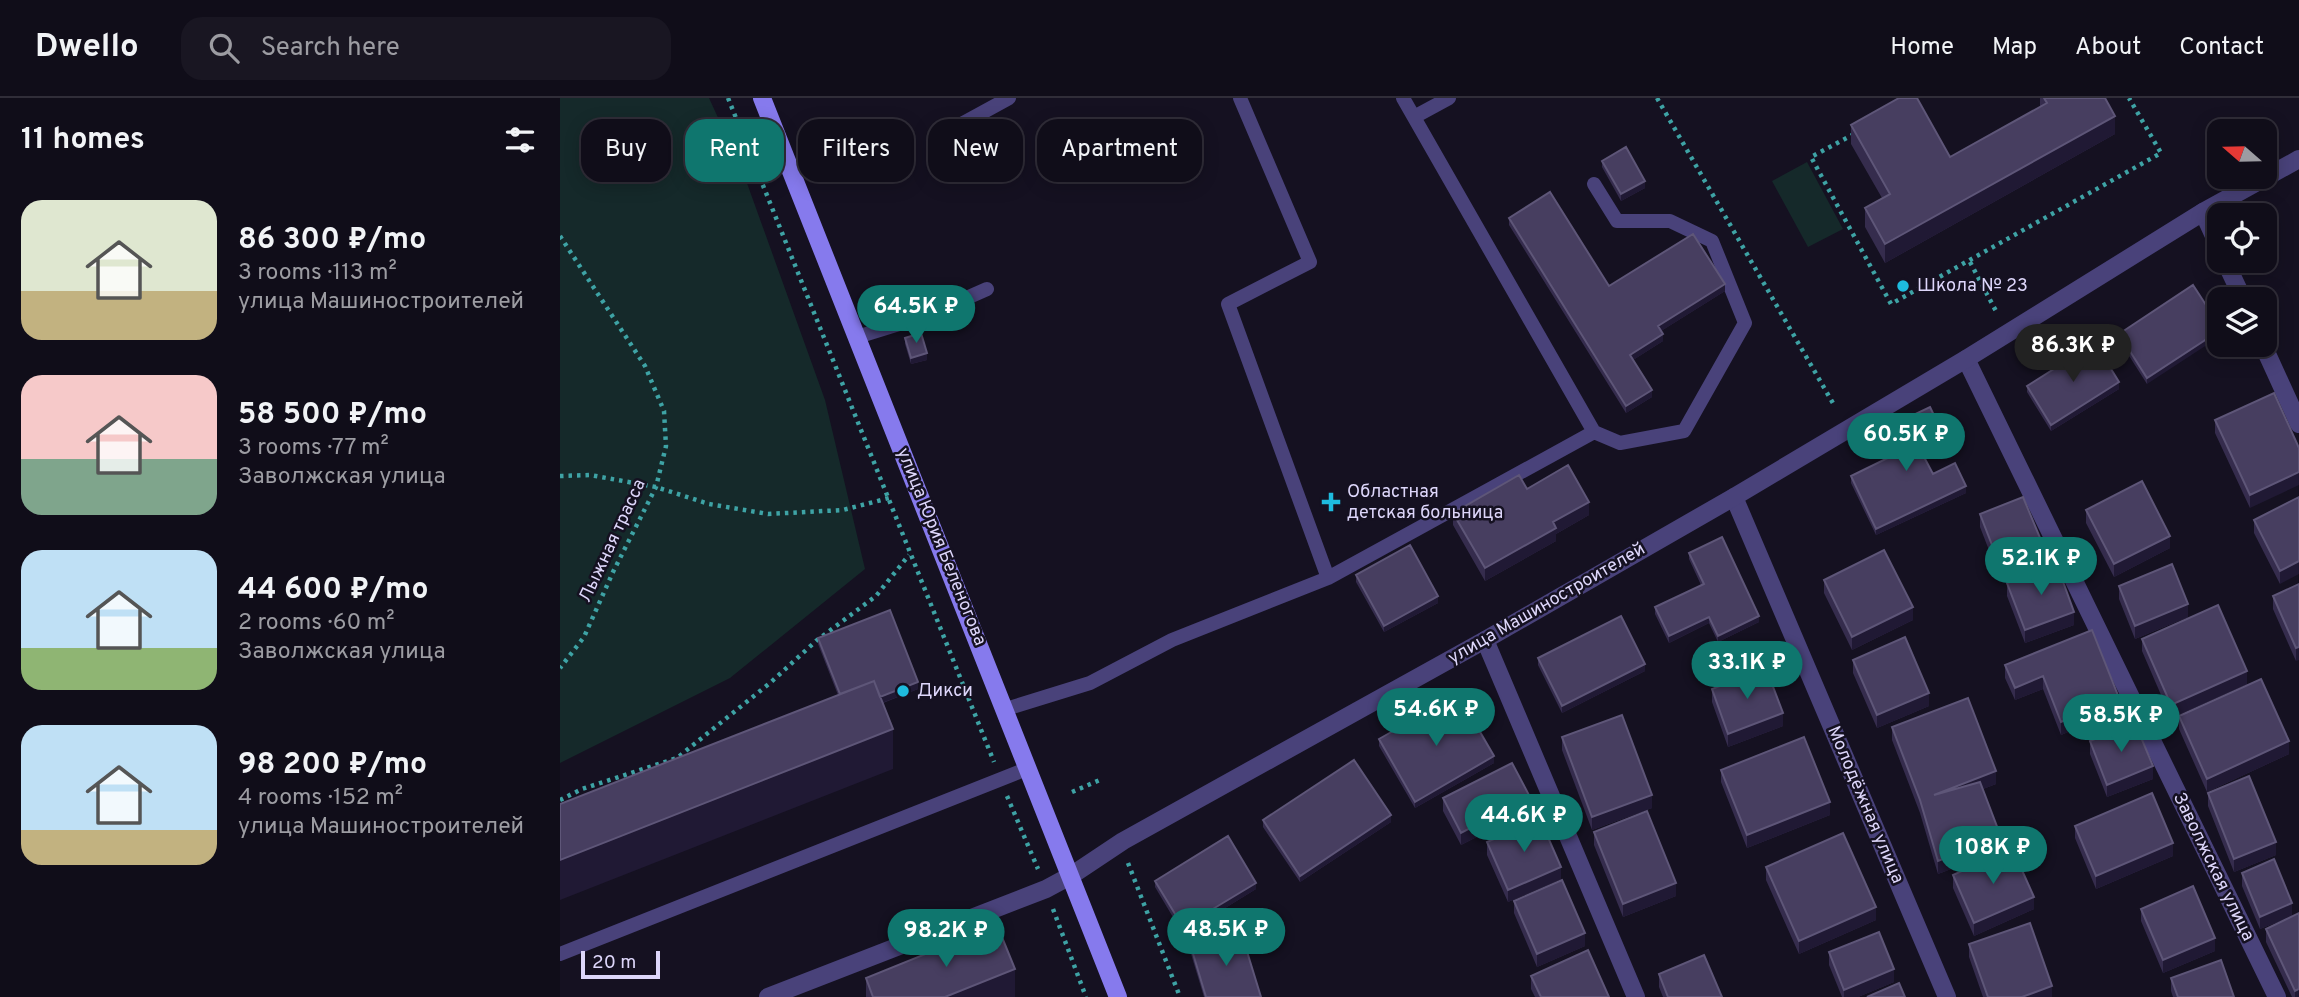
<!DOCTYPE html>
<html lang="en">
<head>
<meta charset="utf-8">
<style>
	body { margin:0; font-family:Overpass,sans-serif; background:#191622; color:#f1f3f6; height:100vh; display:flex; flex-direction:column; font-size:26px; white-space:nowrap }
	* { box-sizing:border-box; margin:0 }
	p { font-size:23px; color:#9c9ca2 }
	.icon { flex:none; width:38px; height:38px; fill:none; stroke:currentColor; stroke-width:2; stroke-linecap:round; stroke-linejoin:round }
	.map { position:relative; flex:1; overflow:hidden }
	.side { display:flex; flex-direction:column; background:#100d19; width:560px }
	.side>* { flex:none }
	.top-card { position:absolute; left:21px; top:21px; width:665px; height:63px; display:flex; gap:14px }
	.needle { width:46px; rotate:290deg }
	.buttons { position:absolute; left:1647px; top:21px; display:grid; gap:14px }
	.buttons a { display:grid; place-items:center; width:70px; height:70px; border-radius:14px; background:#100d19; box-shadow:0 4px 18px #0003,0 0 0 2px #302d38; font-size:35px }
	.scale { position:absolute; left:21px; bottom:18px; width:79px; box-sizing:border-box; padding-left:7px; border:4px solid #ddd6fa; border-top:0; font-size:19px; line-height:24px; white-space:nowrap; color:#ddd6fa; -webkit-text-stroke:5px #151121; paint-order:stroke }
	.price { position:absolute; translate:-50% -60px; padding:0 16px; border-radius:24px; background:#0f766e; color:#fff; font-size:23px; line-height:46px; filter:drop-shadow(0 2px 4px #0008) }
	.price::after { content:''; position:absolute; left:50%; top:42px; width:21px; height:16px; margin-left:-10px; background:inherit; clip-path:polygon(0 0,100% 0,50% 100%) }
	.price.on { background:#222; color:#fff }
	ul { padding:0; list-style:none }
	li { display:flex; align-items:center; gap:21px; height:175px; padding:0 21px }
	li span { display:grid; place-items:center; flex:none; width:196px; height:140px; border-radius:21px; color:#555 }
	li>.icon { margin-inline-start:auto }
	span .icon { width:84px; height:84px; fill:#fffc; stroke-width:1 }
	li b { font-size:30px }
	h2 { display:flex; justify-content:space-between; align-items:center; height:84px; padding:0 21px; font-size:30px }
	.tag { padding:0 24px; border-radius:21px; background:#100d19; box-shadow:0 4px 18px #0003,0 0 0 2px #302d38; font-size:24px; line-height:63px }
	.tag.on { background:#0f766e; color:#fff }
	header { display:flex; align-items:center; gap:42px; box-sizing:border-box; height:98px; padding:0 35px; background:#100d19; border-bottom:2px solid #302d38 }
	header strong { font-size:33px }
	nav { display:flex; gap:38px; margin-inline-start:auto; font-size:24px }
	.search { width:490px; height:63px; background:#191622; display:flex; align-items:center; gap:18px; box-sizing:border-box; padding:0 24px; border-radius:21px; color:#9c9ca2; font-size:26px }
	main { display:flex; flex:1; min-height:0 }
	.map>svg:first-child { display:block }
	.green { fill:#15292a }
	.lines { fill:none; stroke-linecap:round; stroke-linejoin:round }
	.path { stroke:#3ea3a5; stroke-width:4.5; stroke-dasharray:3.5 5; stroke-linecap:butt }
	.service { stroke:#49427a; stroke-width:14 }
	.minor { stroke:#49427a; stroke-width:18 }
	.tertiary { stroke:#49427a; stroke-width:18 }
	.secondary { stroke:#867aed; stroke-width:18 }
	.wall { fill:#352c4d }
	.shaded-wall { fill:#201934 }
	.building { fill:#473e60; stroke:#5e5678; stroke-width:2 }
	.poi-dot { fill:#1ebbde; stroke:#151121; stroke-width:2.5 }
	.labels { text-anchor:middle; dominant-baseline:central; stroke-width:5; stroke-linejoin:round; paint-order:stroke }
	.poi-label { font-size:18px; fill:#ddd6fa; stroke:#151121; text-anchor:start }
	.street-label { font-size:18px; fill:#ddd6fa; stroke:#151121 }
</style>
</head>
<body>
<header>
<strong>Dwello</strong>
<div class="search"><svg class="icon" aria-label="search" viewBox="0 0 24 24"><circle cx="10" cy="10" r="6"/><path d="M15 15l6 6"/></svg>Search here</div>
<nav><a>Home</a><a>Map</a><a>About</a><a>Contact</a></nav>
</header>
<main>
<section class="side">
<h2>11 homes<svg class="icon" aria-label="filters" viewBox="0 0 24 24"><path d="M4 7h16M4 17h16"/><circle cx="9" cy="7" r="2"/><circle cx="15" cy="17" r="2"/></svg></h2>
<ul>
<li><span style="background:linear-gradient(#dfe7d0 65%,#c2b280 0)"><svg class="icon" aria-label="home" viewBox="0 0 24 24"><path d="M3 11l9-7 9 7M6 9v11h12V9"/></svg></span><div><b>86 300 ₽/mo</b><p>3 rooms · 113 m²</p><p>улица Машиностроителей</p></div></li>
<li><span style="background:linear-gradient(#f6c9c9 60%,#7fa58c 0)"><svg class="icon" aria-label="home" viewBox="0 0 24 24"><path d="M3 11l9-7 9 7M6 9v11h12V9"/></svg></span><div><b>58 500 ₽/mo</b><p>3 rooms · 77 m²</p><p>Заволжская улица</p></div></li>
<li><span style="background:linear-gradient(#bfe0f5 70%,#8fb573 0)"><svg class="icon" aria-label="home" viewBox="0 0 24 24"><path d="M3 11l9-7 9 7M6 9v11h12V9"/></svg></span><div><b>44 600 ₽/mo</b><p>2 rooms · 60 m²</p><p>Заволжская улица</p></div></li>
<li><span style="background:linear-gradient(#bfe0f5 75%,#c2b280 0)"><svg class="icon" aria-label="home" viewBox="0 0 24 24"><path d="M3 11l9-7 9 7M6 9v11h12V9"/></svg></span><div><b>98 200 ₽/mo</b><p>4 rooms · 152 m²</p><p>улица Машиностроителей</p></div></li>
</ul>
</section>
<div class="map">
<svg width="1739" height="899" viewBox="0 0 1739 899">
	<rect width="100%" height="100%" fill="#151121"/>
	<path class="green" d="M 0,0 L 149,0 L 183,74 L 265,302 L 305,471 L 170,580 L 0,665 Z
		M 1247,64 L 1283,131 L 1248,149 L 1212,83 Z"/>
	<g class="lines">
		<path class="path" d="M 168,0 L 434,664
			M 1097,0 L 1274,307
			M 1294,36 L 1251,59 L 1331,206 L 1601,55 L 1569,0
			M 0,138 L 85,268 L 104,313 L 106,348 L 96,389 L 53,474 L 24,539 L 0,570
			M 1410,164 L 1437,215
			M 0,378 L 30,377 L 96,389 L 149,406 L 208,416 L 283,412 L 329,400
			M 512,694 L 542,681
			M 447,698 L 478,771
			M 0,702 L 22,691 L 117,660 L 210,585 L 256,543 L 316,498 L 349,457
			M 568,765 L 620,899
			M 493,811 L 526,899"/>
		<path class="service" d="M 680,0 L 750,164 L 668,206 L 768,480
			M 843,0 L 1034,334
			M 854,19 L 889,0
			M 376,40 L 449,0
			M 297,239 L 368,217 L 427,191
			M 446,611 L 530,585 L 612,542 L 768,480 L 1034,334 L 1060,345 L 1124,333 L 1185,225 L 1152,143 L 1110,123 L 1057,123 L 1034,86
			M 0,856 L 469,670"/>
		<path class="minor" d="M 1643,114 L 1659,149
			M 1665,163 L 1683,201
			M 1703,247 L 1739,326
			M 1406,261 L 1717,899
			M 1174,399 L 1387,899
			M 925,542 L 1076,899
			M 208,899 L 486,791 L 512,777"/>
		<path class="tertiary" d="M 512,777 L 563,743 L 925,542 L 1174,399 L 1406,261 L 1643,114 L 1739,61"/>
		<path class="secondary" d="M 202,0 L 558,899"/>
	</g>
	<path class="wall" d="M 1480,0 L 1545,0 L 1555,36 L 1325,165 L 1305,129 L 1305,110 L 1322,100 L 1291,46 L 1291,27 L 1390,59 L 1480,9 Z
		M 1042,63 L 1085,90 L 1061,103 L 1042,69 Z
		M 949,120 L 1049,188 L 1165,193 L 1101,233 L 1103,243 L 1073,262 L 1092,299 L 1066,315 L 949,127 Z
		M 1633,187 L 1587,286 L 1559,242 L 1559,236 Z
		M 345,240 L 367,262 L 351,266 L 345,246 Z
		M 1467,288 L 1559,291 L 1491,333 L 1467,294 Z
		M 1714,295 L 1690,410 L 1655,335 L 1655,322 Z
		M 1326,330 L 1382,341 L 1365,361 L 1373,376 L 1406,395 L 1316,437 L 1291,385 L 1291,378 L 1336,357 L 1326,336 Z
		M 967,391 L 1029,417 L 996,436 L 996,443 L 925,483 L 893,427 L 893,415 Z
		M 1739,399 L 1720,486 L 1694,435 L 1694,422 Z
		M 1526,412 L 1610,450 L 1554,479 L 1526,425 Z
		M 1420,416 L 1483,460 L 1439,478 L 1420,429 Z
		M 1129,455 L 1199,524 L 1158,544 L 1149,525 L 1109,545 L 1095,516 L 1095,509 L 1141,487 L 1129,461 Z
		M 796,477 L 878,505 L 824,534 L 796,484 Z
		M 1264,482 L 1353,522 L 1292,552 L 1264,495 Z
		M 1447,485 L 1514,527 L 1465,545 L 1447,498 Z
		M 1739,486 L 1736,563 L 1713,511 L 1713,498 Z
		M 1559,488 L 1628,519 L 1575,541 L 1559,501 Z
		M 1532,532 L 1559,613 L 1501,637 L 1483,591 L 1455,602 L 1445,580 L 1445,567 Z
		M 258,540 L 358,591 L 323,605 L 333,671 L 278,597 L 258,546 Z
		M 1582,541 L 1687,586 L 1611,620 L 1582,553 Z
		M 978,560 L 1085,573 L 1002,615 L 978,567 Z
		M 1293,562 L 1369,608 L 1317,630 L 1293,575 Z
		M 1152,591 L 1223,628 L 1168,649 L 1152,604 Z
		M 1619,618 L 1729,656 L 1647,694 L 1619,631 Z
		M 1332,629 L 1436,686 L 1423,691 L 1441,752 L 1378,776 L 1360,715 L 1332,642 Z
		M 1002,639 L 1092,710 L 1032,732 L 1002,652 Z
		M 819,641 L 934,665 L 855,710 L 819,648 Z
		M 1530,643 L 1593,681 L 1547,699 L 1530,656 Z
		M 1161,672 L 1270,717 L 1187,750 L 1161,684 Z
		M 1648,695 L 1716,757 L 1674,774 L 1648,708 Z
		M 883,700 L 970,712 L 901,747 L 883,713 Z
		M 703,722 L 831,724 L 740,784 L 703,729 Z
		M 1515,728 L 1613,758 L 1536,791 L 1515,740 Z
		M 1034,734 L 1116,798 L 1063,819 L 1034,747 Z
		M 927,744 L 1001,781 L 948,804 L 927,757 Z
		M 1206,769 L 1316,822 L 1239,856 L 1206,782 Z
		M 1682,775 L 1732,818 L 1700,831 L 1682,788 Z
		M 1393,777 L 1474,811 L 1414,838 L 1393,790 Z
		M 595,783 L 696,791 L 623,836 L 595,789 Z
		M 954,803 L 1025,848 L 977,869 L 954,815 Z
		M 1581,811 L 1655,853 L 1603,875 L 1581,823 Z
		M 1706,831 L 1739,899 L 1732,899 L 1706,844 Z
		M 1409,846 L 1492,899 L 1423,899 L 1409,859 Z
		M 631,849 L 701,899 L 644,899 L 631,856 Z
		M 1269,854 L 1334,884 L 1298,899 L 1282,899 L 1269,867 Z
		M 1099,876 L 1162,899 L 1103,899 L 1099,889 Z
		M 971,878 L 1049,899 L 975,899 L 971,891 Z
		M 306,880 L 455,899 L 306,899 Z
		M 1611,880 L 1674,899 L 1613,899 L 1611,893 Z"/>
	<path class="shaded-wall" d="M 1555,18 L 1555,36 L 1325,165 L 1325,146 Z
		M 1085,83 L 1085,90 L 1061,103 L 1061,96 Z
		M 1165,186 L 1165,193 L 1098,235 L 1098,228 Z
		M 1659,233 L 1659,239 L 1587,286 L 1587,280 Z
		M 1103,236 L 1103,243 L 1070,264 L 1070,257 Z
		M 367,255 L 367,262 L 351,266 L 351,260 Z
		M 1559,284 L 1559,291 L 1491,333 L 1491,327 Z
		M 1092,292 L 1092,299 L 1066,315 L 1066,308 Z
		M 1382,334 L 1382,341 L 1363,363 L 1363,357 Z
		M 1739,374 L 1739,387 L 1690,410 L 1690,397 Z
		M 1406,388 L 1406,395 L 1316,437 L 1316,431 Z
		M 1029,404 L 1029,417 L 996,436 L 996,443 L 925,483 L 925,470 L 993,424 Z
		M 1610,438 L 1610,450 L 1554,479 L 1554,466 Z
		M 1483,447 L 1483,460 L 1439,478 L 1439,465 Z
		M 1739,463 L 1739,476 L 1720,486 L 1720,473 Z
		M 878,498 L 878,505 L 824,534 L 824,528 Z
		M 1628,506 L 1628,519 L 1575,541 L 1575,528 Z
		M 1353,509 L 1353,522 L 1292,552 L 1292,539 Z
		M 1514,514 L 1514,527 L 1465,545 L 1465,532 Z
		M 1199,518 L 1199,524 L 1158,544 L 1158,538 Z
		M 1149,519 L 1149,525 L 1109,545 L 1109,538 Z
		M 1739,549 L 1739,562 L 1736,563 L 1736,550 Z
		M 1085,566 L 1085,573 L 1002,615 L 1002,608 Z
		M 1687,573 L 1687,586 L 1611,620 L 1611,607 Z
		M 1483,578 L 1483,591 L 1455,602 L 1455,590 Z
		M 358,584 L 358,591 L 309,610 L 309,604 Z
		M 1369,595 L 1369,608 L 1317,630 L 1317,617 Z
		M 1559,600 L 1559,613 L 1501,637 L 1501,624 Z
		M 1223,615 L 1223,628 L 1168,649 L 1168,636 Z
		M 333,631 L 333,671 L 0,802 L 0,762 Z
		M 1729,643 L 1729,656 L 1647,694 L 1647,681 Z
		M 934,658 L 934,665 L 855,710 L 855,704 Z
		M 1593,668 L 1593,681 L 1547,699 L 1547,687 Z
		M 1436,673 L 1436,686 L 1374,710 L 1374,697 Z
		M 1092,697 L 1092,710 L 1032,732 L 1032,719 Z
		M 970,699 L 970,712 L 901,747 L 901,735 Z
		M 1270,704 L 1270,717 L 1187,750 L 1187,737 Z
		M 831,717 L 831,724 L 740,784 L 740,778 Z
		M 1441,739 L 1441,752 L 1378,776 L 1378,763 Z
		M 1716,744 L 1716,757 L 1674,774 L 1674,761 Z
		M 1613,745 L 1613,758 L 1536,791 L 1536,778 Z
		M 1001,769 L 1001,781 L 948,804 L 948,792 Z
		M 696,785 L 696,791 L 623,836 L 623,829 Z
		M 1116,785 L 1116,798 L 1063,819 L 1063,806 Z
		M 1474,799 L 1474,811 L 1414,838 L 1414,825 Z
		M 1732,805 L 1732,818 L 1700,831 L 1700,819 Z
		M 1316,809 L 1316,822 L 1239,856 L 1239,843 Z
		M 1025,835 L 1025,848 L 977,869 L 977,856 Z
		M 1655,840 L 1655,853 L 1603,875 L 1603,862 Z
		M 455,871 L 455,899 L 385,899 Z
		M 1334,871 L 1334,884 L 1298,899 L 1284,899 L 1284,892 Z
		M 1492,888 L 1492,899 L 1462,899 Z
		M 1739,891 L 1739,899 L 1735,899 L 1735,893 Z"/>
	<path class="building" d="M 1339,0 L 1357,0 L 1390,59 L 1487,5 L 1484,0 L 1545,0 L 1555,18 L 1325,146 L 1305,110 L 1330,96 L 1291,27 Z
		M 1066,49 L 1085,83 L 1061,96 L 1042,63 Z
		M 990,94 L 1049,188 L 1133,136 L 1165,186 L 1098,228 L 1103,236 L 1070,257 L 1092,292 L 1066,308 L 949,120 Z
		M 1633,187 L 1659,227 L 1659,233 L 1587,280 L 1559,236 Z
		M 361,235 L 367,255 L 351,260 L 345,240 Z
		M 1535,245 L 1559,284 L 1491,327 L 1467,288 Z
		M 1714,295 L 1739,350 L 1739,374 L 1690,397 L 1655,322 Z
		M 1370,309 L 1382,334 L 1363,357 L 1373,376 L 1395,365 L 1406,388 L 1316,431 L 1291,378 L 1338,355 L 1326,330 Z
		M 1008,367 L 1029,404 L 993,424 L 996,430 L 925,470 L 893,415 L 959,377 L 967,391 Z
		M 1582,383 L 1610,438 L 1554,466 L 1526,412 Z
		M 1463,399 L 1483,447 L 1439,465 L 1420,416 Z
		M 1739,399 L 1739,463 L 1720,473 L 1694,422 Z
		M 1162,439 L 1199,518 L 1158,538 L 1149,519 L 1109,538 L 1095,509 L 1144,486 L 1129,455 Z
		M 850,447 L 878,498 L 824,528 L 796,477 Z
		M 1324,452 L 1353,509 L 1292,539 L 1264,482 Z
		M 1612,466 L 1628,506 L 1575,528 L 1559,488 Z
		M 1497,467 L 1514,514 L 1465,532 L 1447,485 Z
		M 1739,486 L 1739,549 L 1736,550 L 1713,498 Z
		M 1658,507 L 1687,573 L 1611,607 L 1582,541 Z
		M 330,512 L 358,584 L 320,599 L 314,583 L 280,596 L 258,540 Z
		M 1061,518 L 1085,566 L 1002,608 L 978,560 Z
		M 1532,532 L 1559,600 L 1501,624 L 1483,578 L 1455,590 L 1445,567 Z
		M 1345,539 L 1369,595 L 1317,617 L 1293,562 Z
		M 1206,570 L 1223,615 L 1168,636 L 1152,591 Z
		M 1701,581 L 1729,643 L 1647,681 L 1619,618 Z
		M 314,583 L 333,631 L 0,762 L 0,706 Z
		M 898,596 L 934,658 L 855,704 L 819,641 Z
		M 1408,600 L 1436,673 L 1374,697 L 1420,684 L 1441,739 L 1378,763 L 1360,702 L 1332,629 Z
		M 1062,617 L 1092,697 L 1032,719 L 1002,639 Z
		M 1575,625 L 1593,668 L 1547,687 L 1530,643 Z
		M 1244,639 L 1270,704 L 1187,737 L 1161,672 Z
		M 794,662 L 831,717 L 740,778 L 703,722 Z
		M 952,665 L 970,699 L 901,735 L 883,700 Z
		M 1689,678 L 1716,744 L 1674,761 L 1648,695 Z
		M 1592,695 L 1613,745 L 1536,778 L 1515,728 Z
		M 1087,713 L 1116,785 L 1063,806 L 1034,734 Z
		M 980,721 L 1001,769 L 948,792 L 927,744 Z
		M 1283,735 L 1316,809 L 1239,843 L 1206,769 Z
		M 668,738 L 696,785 L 623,829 L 595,783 Z
		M 1452,750 L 1474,799 L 1414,825 L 1393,777 Z
		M 1714,761 L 1732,805 L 1700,819 L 1682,775 Z
		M 1002,782 L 1025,835 L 977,856 L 954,803 Z
		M 1633,788 L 1655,840 L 1603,862 L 1581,811 Z
		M 1739,815 L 1739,891 L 1735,893 L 1706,831 Z
		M 1470,825 L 1492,888 L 1462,899 L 1428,899 L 1409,846 Z
		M 437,827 L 455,871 L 385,899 L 313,899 L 306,880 Z
		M 681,834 L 701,899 L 646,899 L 631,849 Z
		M 1319,834 L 1334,871 L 1284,892 L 1269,854 Z
		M 1028,852 L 1049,899 L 981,899 L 971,878 Z
		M 1144,857 L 1162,899 L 1108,899 L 1099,876 Z
		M 1661,862 L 1674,899 L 1618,899 L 1611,880 Z
		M 1339,885 L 1345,899 L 1307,899 Z"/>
	<g class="poi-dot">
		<circle cx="1343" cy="188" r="7"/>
		<path d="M767.5 393.5h7v7h7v7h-7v7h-7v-7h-7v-7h7z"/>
		<circle cx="343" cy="593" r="7"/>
	</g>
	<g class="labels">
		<g class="poi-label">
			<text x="1357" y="188">Школа № 23</text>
			<text x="787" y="394">Областная<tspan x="787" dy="21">детская больница</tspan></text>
			<text x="357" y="593">Дикси</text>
		</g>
		<g class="street-label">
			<text transform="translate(53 443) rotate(-65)">Лыжная трасса</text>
			<text transform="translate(381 449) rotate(68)">улица Юрия Беленогова</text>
			<text transform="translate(987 506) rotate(-30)">улица Машиностроителей</text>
			<text transform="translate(1305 707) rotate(67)">Молодёжная улица</text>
			<text transform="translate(1653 769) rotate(64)">Заволжская улица</text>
		</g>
	</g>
</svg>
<div class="buttons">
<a><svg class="needle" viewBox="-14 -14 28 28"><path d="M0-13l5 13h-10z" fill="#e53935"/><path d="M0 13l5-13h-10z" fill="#9c9ca2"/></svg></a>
<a><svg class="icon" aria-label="locate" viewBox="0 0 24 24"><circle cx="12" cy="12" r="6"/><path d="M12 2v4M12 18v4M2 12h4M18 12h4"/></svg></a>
<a><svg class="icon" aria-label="layers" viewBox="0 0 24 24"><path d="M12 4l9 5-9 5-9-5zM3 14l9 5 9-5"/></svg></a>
</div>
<div class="scale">20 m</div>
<b class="price" style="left:356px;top:247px">64.5K ₽</b>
<b class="price on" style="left:1513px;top:286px">86.3K ₽</b>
<b class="price" style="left:1346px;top:375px">60.5K ₽</b>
<b class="price" style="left:1481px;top:499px">52.1K ₽</b>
<b class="price" style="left:1187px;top:603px">33.1K ₽</b>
<b class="price" style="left:876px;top:650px">54.6K ₽</b>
<b class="price" style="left:1561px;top:656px">58.5K ₽</b>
<b class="price" style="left:964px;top:756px">44.6K ₽</b>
<b class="price" style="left:1433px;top:788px">108K ₽</b>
<b class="price" style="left:666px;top:870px">48.5K ₽</b>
<b class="price" style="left:386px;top:871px">98.2K ₽</b>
<div class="top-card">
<a class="tag">Buy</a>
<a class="tag on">Rent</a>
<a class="tag">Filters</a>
<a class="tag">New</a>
<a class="tag">Apartment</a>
</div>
</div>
</main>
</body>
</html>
